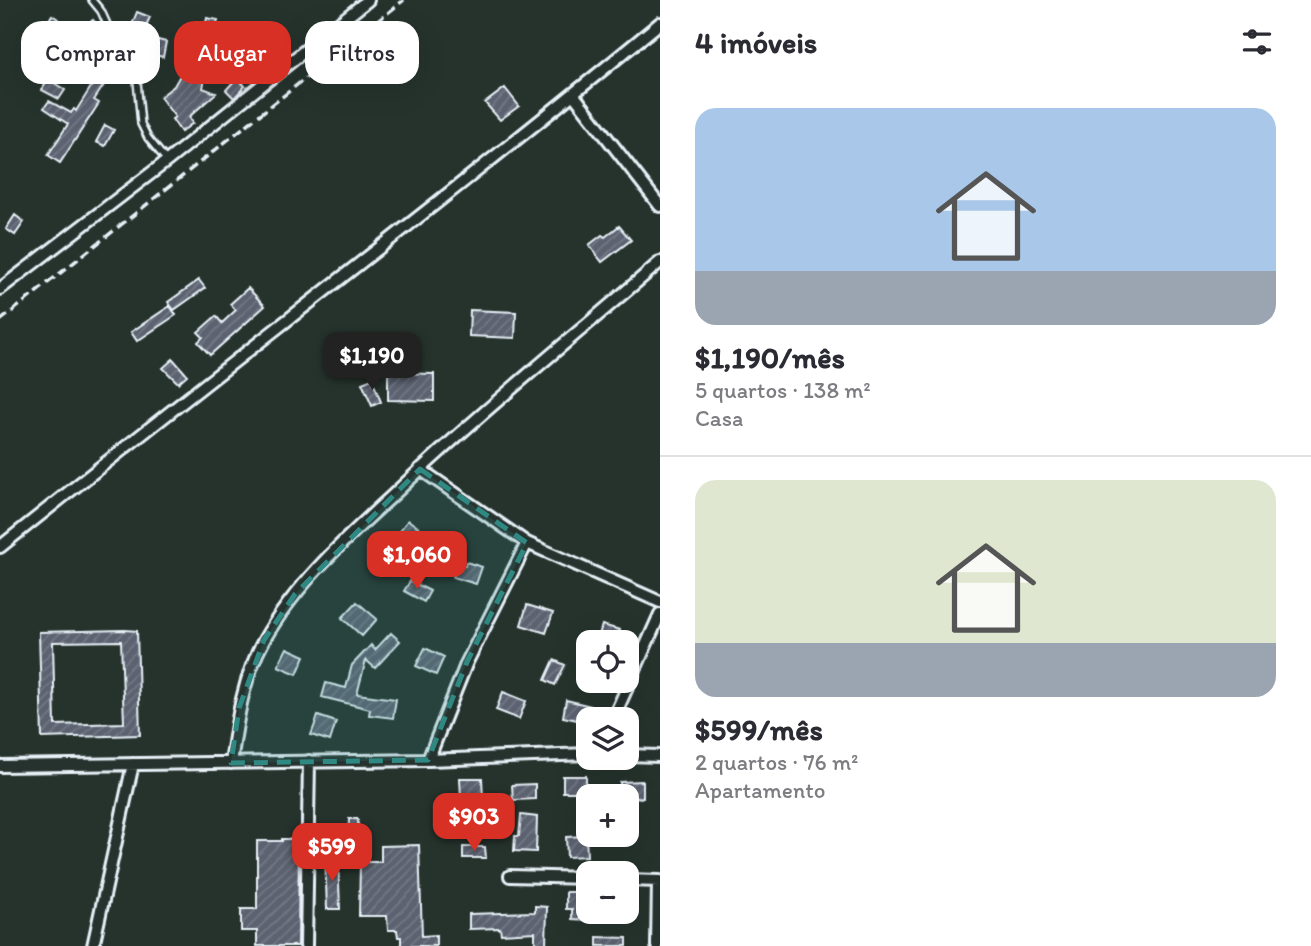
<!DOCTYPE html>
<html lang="pt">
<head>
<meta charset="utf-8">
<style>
	body { margin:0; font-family:Itim,sans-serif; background:#f7f7f7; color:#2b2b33; height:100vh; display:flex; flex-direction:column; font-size:26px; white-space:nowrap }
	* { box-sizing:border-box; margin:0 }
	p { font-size:23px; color:#7c7c81 }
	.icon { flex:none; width:38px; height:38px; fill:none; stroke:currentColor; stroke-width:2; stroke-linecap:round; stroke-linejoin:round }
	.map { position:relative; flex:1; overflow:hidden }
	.sheet { display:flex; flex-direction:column; background:#fff; width:651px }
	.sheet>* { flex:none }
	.hud { position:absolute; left:21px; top:21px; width:534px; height:63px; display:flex; gap:14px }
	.tools { position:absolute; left:576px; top:630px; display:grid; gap:14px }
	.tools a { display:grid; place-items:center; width:63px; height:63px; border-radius:14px; background:#fff; box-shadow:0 7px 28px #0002; font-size:35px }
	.price { position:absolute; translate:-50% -60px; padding:0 16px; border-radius:14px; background:#d93025; color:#fff; font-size:23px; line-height:46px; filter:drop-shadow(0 2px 4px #0008) }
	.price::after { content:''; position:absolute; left:50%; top:42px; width:21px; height:16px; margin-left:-10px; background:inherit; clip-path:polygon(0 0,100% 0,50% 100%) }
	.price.active { background:#222; color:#fff }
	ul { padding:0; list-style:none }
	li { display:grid; align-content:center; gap:14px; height:371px; padding:0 35px }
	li+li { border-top:2px solid #e1e1e2 }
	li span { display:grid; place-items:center; height:217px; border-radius:21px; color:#555 }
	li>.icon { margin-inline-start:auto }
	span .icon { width:126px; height:126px; fill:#fffc; stroke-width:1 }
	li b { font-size:30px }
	h2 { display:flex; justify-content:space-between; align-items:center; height:84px; padding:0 35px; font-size:30px }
	.tag { padding:0 24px; border-radius:21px; background:#fff; box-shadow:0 7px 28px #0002; font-size:24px; line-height:63px }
	.tag.active { background:#d93025; color:#fff }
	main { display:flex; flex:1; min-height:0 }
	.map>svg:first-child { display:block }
	.building { fill:url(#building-hatch); stroke:#e8f1f8; stroke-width:2; fill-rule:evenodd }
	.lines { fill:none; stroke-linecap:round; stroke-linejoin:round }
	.lane-casing { stroke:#e8f1f8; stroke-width:10 }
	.street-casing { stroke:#e8f1f8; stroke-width:16 }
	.lane { stroke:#26332d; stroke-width:5 }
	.street { stroke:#26332d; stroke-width:10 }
	.rail { stroke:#e8f1f8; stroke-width:3.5; stroke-dasharray:10 5; stroke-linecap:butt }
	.marked { fill:#308883; fill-opacity:0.2; stroke:#308883; stroke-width:5; stroke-dasharray:14 9; stroke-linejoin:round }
</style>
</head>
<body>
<main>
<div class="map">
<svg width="660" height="946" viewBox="0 0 660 946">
	<defs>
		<pattern id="building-hatch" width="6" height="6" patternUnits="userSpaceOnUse" patternTransform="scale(1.75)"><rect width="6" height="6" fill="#5b6270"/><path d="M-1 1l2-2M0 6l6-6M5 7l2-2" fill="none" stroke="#737985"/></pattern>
	</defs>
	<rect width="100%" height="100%" fill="#26332d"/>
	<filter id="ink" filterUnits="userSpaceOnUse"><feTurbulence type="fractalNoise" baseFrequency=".0143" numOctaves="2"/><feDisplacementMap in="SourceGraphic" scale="14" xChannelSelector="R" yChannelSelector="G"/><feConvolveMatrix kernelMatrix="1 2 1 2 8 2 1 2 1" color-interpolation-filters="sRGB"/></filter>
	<g filter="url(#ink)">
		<path class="building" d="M 137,12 L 150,17 L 143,33 L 131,27 Z
			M 52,15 L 63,22 L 56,33 L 45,26 Z
			M 207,18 L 218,20 L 214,36 L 204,33 Z
			M 93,20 L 100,28 L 88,37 L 82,29 Z
			M 150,38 L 166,42 L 163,57 L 147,53 Z
			M 281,41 L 285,46 L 263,68 L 242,83 L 245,86 L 234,98 L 226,90 L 246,68 L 264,53 L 263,52 L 274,42 L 276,44 Z
			M 99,68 L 110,76 L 94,100 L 99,103 L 60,163 L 48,155 L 68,124 L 44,108 L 49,101 L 71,113 L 74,109 L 76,111 L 91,87 L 87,84 Z
			M 183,70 L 202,80 L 204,83 L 203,88 L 216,93 L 189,117 L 193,123 L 181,132 L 172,119 L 175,117 L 160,97 L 174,86 Z
			M 48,79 L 65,90 L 59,99 L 42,90 Z
			M 505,88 L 519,106 L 500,120 L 485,103 Z
			M 105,125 L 114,130 L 105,146 L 96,142 Z
			M 15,215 L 24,222 L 15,235 L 6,229 Z
			M 619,226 L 631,240 L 602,262 L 589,245 L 602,235 L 605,237 Z
			M 199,280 L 205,288 L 174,310 L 168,302 Z
			M 248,288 L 265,306 L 210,355 L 198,342 L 203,337 L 198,332 L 216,316 L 222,323 L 236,310 L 230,304 Z
			M 170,306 L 176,315 L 137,341 L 131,332 Z
			M 470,310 L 516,312 L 515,338 L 469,336 Z
			M 173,359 L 187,375 L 178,383 L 163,368 Z
			M 388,373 L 434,374 L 434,401 L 388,400 Z
			M 372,379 L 381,402 L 372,406 L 362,383 Z
			M 408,520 L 425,532 L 412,549 L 395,537 Z
			M 466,562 L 482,567 L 476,584 L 453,577 L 457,564 L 465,566 Z
			M 410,581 L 430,591 L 424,602 L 404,591 Z
			M 357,602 L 377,619 L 362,636 L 342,618 Z
			M 527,605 L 553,613 L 546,633 L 521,625 Z
			M 602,625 L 620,630 L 617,642 L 597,642 Z
			M 125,630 L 137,631 L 140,735 L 42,738 L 39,632 ZM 121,641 L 124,723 L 55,725 L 53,642 Z
			M 391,633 L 400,641 L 375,668 L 366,660 L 357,694 L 396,699 L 393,718 L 369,715 L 370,709 L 322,697 L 326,683 L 346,688 L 352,665 L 371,645 L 375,650 Z
			M 287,648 L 305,656 L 297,674 L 278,666 Z
			M 425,648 L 444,657 L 436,675 L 416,666 Z
			M 554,660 L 565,665 L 555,685 L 545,680 Z
			M 503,692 L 526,701 L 519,719 L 496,710 Z
			M 566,700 L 591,706 L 587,722 L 563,717 Z
			M 318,716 L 336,722 L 330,741 L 311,735 Z
			M 563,776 L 586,776 L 586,792 L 563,792 Z
			M 460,778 L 482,778 L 483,798 L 461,798 Z
			M 643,781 L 643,798 L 620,796 L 620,782 Z
			M 535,784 L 535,799 L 513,800 L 512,785 Z
			M 521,815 L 537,817 L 536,852 L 514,851 L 515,836 L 519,836 Z
			M 349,819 L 358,819 L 357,852 L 348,852 Z
			M 586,836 L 587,856 L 567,857 L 566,837 Z
			M 282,839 L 299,839 L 298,946 L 257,946 L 257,931 L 241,931 L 241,909 L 257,909 L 257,841 L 282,841 Z
			M 419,845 L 422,936 L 436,935 L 436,946 L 401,946 L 401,937 L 398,937 L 397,930 L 388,930 L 387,916 L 359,916 L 360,862 L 381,862 L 381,846 Z
			M 463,847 L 485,847 L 486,858 L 463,858 Z
			M 325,856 L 338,856 L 340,909 L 327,909 Z
			M 566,892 L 588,892 L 588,920 L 572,919 L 572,909 L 566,909 Z
			M 535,906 L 547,907 L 546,946 L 535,946 L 535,932 L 501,934 L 500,928 L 469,929 L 469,914 L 535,912 Z
			M 597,937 L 627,938 L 627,946 L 597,946 Z"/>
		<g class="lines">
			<defs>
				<path id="lane" d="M 92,0 L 101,11 L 121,55 L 137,81 L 141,124 L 148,138 L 167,161"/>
				<path id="street" d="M 573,94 L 660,206
					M 0,289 L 167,161 L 368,0
					M 420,469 L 527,543 L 660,602
					M 0,547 C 219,371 443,202 660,23
					M 613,719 L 660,614
					M 626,755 L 660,756
					M 428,760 L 467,662 L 527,543
					M 231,763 C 237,721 243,677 264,640 C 295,585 345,539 391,497 C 477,415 570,340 660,262
					M 0,766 L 428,760 L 588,754
					M 510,876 L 588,878
					M 626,880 L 660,881
					M 93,946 L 133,764
					M 306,946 L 309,761
					M 657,946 L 658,881"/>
			</defs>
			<use href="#lane" class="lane-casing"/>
			<use href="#street" class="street-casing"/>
			<use href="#lane" class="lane"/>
			<use href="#street" class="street"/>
			<path class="rail" d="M 0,321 L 404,0"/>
		</g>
	</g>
	<path class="marked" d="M 420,469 L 527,543 L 467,662 L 428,760 L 231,763 L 239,708 L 264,640 L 295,594 Z"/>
</svg>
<div class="tools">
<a><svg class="icon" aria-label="locate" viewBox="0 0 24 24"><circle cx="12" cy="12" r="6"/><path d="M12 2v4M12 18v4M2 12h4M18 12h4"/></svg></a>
<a><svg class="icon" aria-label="layers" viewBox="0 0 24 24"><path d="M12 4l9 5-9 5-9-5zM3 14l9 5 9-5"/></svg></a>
<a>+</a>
<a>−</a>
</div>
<b class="price active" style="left:372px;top:392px">$1,190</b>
<b class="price" style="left:417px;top:591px">$1,060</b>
<b class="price" style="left:474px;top:853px">$903</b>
<b class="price" style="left:332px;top:883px">$599</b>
<div class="hud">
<a class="tag">Comprar</a>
<a class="tag active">Alugar</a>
<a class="tag">Filtros</a>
</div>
</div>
<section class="sheet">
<h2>4 imóveis<svg class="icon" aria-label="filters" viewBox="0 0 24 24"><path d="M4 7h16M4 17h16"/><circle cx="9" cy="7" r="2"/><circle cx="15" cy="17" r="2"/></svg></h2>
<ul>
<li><span style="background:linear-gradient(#a9c7e8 75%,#9aa5b1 0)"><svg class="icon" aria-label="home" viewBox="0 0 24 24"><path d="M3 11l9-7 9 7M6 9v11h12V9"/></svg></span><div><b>$1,190/mês</b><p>5 quartos · 138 m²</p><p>Casa</p></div></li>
<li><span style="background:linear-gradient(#dfe7d0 75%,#9aa5b1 0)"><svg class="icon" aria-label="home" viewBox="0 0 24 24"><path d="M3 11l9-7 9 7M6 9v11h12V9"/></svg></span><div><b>$599/mês</b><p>2 quartos · 76 m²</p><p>Apartamento</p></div></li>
</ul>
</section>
</main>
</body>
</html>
